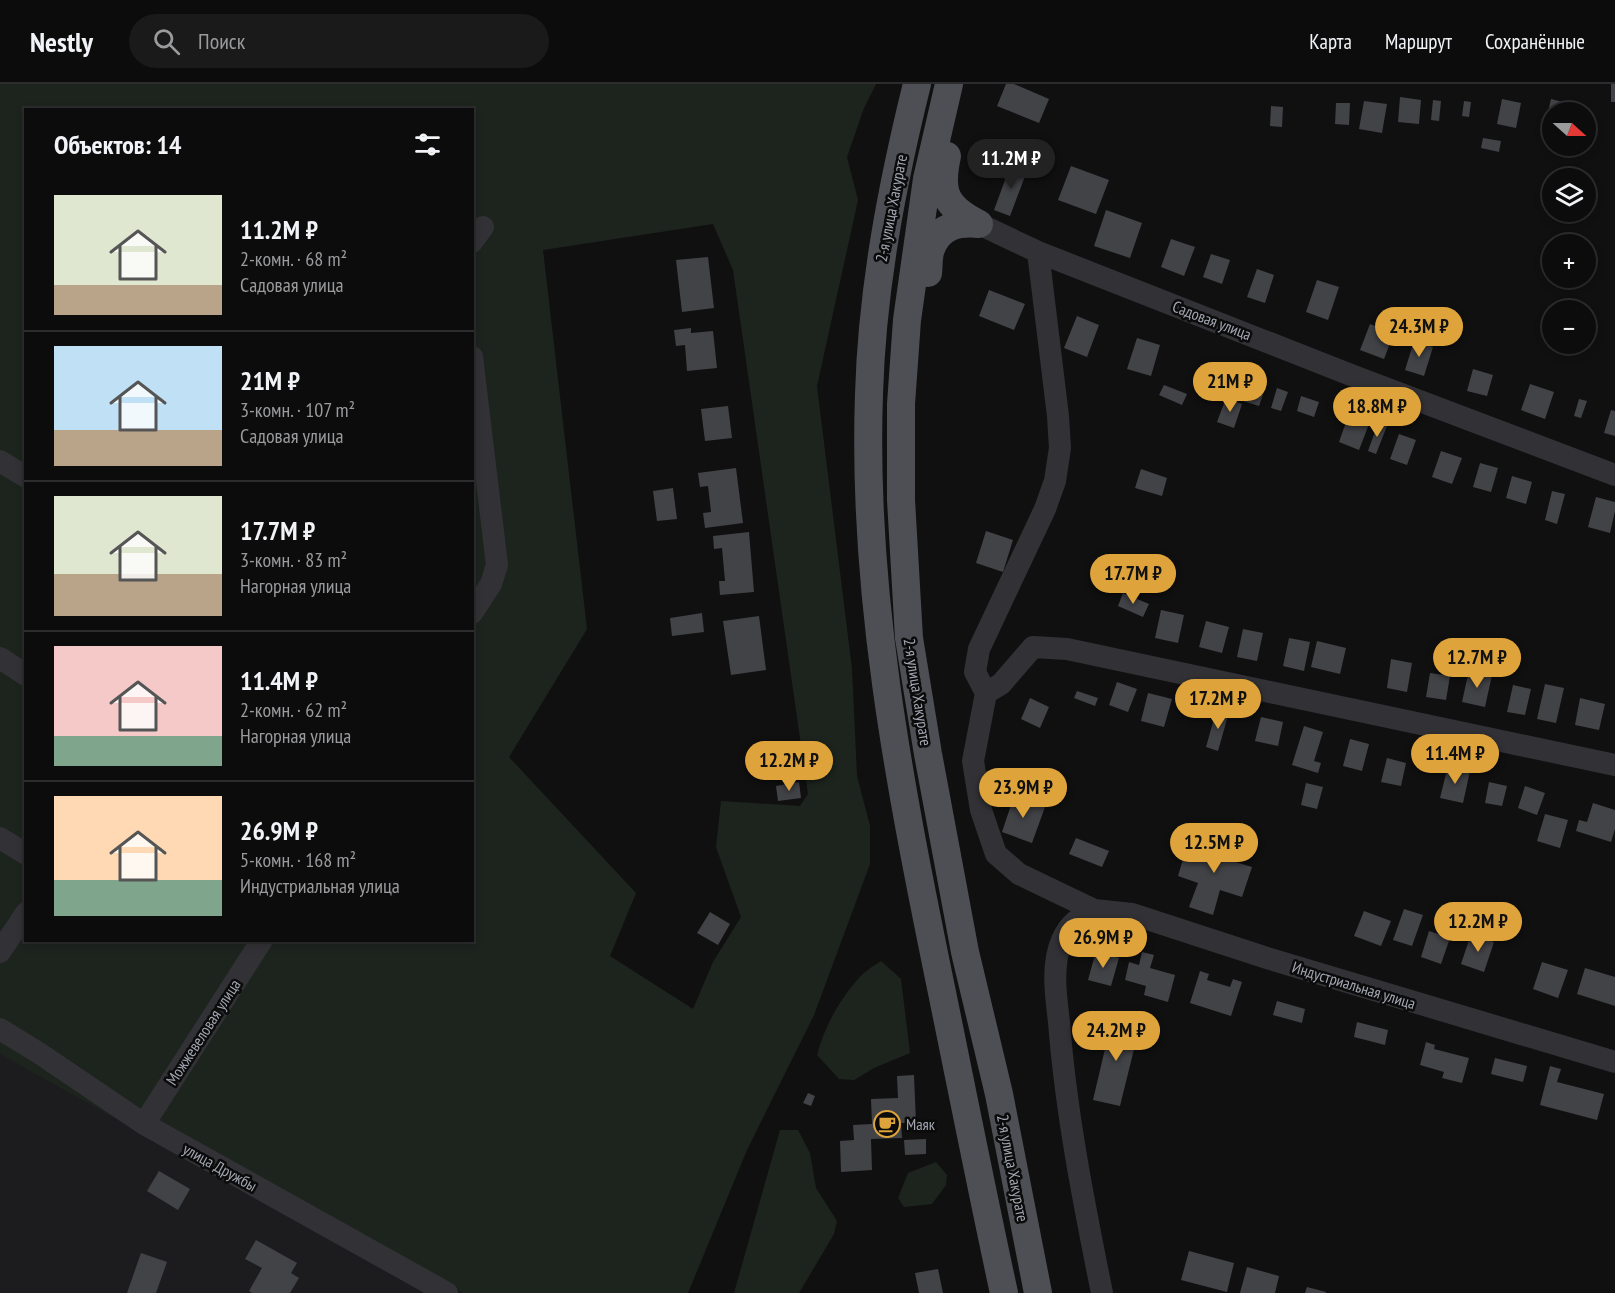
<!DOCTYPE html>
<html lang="ru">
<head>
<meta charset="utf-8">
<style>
	body { margin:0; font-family:"PT Sans Narrow",sans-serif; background:#1a1a1b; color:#f1f3f6; height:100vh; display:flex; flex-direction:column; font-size:22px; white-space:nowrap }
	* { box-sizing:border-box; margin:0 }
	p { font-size:20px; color:#9a9b9d }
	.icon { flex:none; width:33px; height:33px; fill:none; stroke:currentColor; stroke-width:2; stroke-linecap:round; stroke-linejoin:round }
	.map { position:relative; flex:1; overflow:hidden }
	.drawer { position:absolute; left:24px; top:24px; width:450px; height:834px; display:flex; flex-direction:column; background:#0c0c0d; border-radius:0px; box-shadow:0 3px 9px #0003,0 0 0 2px #2c2c2e }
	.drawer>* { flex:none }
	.needle { width:39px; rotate:111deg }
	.tools { position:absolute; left:1542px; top:18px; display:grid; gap:12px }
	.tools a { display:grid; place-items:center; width:54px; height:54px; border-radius:50%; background:#0c0c0d; box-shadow:0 3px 9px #0003,0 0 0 2px #2c2c2e; font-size:30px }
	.price { position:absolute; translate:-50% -51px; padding:0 14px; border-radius:21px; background:#dea43b; color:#111; font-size:20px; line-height:39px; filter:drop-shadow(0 2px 3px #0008) }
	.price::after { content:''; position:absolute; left:50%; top:36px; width:18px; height:14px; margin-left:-9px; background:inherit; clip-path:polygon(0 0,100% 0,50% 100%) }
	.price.current { background:#222; color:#fff }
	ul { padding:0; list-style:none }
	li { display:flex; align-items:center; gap:18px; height:150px; padding:0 30px }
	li+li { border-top:2px solid #2c2c2e }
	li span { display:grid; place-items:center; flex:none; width:168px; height:120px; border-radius:0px; color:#555 }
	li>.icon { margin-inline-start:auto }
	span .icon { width:72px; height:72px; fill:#fffc; stroke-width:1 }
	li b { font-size:26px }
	h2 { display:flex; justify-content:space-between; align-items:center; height:72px; padding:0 30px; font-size:26px }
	header { display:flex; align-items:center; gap:36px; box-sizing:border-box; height:84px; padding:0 30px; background:#0c0c0d; border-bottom:2px solid #2c2c2e }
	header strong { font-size:28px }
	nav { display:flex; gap:33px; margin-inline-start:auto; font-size:21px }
	.search { width:420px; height:54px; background:#1a1a1b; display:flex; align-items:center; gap:15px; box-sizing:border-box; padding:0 21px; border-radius:33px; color:#9a9b9d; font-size:22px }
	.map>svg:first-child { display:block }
	.built { fill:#1c1c1e }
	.green { fill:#1d241e; fill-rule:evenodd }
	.building { fill:#424347 }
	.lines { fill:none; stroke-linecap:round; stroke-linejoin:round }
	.minor { stroke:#323236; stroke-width:22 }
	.major { stroke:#4e4f55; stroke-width:28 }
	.labels { text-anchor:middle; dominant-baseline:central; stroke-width:5; stroke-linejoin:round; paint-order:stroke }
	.street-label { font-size:16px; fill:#a3a7b1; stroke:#0b0b0c }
	.poi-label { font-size:16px; fill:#a3a7b1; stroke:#0b0b0c; text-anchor:start }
</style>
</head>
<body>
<header>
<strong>Nestly</strong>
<div class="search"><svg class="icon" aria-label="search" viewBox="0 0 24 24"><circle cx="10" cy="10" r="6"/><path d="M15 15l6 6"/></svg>Поиск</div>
<nav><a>Карта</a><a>Маршрут</a><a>Сохранённые</a></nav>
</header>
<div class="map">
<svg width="1615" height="1209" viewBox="0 0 1615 1209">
	<rect width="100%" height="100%" fill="#101011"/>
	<path class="built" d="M 0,946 L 338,1144 L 463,1209 L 0,1209 Z"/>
	<path class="green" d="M 0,0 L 876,0 L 864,24 L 847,73 L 858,116 L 817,302 L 852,585 L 857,692 L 870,742 L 870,780 L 814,931 L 747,1066 L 688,1209 L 463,1209 L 338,1144 L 211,1088 L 0,970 ZM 26,26 L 472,26 L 472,856 L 26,856 ZM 713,140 L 733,186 L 808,710 L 800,722 L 721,717 L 716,763 L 741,833 L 713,878 L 693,925 L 610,872 L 636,809 L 509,673 L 587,545 L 543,166 Z
		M 881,877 L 901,895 L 910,969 L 874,984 L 854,996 L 839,995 L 817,971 C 824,944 839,916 858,895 C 864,888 873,882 881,877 Z
		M 780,1046 L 798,1046 L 810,1069 L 816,1104 L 837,1137 L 834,1150 L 799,1209 L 734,1209 Z
		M 936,1078 L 947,1091 L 946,1101 L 932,1120 L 904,1123 L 898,1114 L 908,1089 Z"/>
	<path class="building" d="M 1006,0 L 1014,0 L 1049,15 L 1039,39 L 997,22 Z
		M 1611,0 L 1615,0 L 1615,18 L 1611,18 Z
		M 1400,13 L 1421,16 L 1419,40 L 1398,38 Z
		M 1502,15 L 1521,19 L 1516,44 L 1497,40 Z
		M 1551,15 L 1570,20 L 1568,28 L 1552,28 L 1552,38 L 1546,37 Z
		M 1433,16 L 1441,17 L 1439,37 L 1431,36 Z
		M 1364,17 L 1387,20 L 1382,49 L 1359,45 Z
		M 1464,17 L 1471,18 L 1469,33 L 1462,32 Z
		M 1336,19 L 1350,19 L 1349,41 L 1335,40 Z
		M 1271,22 L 1283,23 L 1282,43 L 1270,42 Z
		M 1483,54 L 1501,57 L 1499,68 L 1481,64 Z
		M 1011,80 L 1027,87 L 1010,132 L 994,126 Z
		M 1071,82 L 1109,96 L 1096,130 L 1058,116 Z
		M 1106,126 L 1142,139 L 1130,174 L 1094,162 Z
		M 1171,155 L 1195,163 L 1184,192 L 1161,183 Z
		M 1211,170 L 1230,176 L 1222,200 L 1203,193 Z
		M 708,173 L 714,224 L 682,228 L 676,176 Z
		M 1257,185 L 1274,191 L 1265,219 L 1247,213 Z
		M 1317,196 L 1339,203 L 1328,236 L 1306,228 Z
		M 989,206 L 1025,220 L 1014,246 L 979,232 Z
		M 1077,232 L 1099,241 L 1087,273 L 1064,264 Z
		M 1370,240 L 1394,249 L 1384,275 L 1360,266 Z
		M 691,244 L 691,249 L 713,247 L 717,284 L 687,287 L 685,261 L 676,262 L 674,246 Z
		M 1137,254 L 1160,261 L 1151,292 L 1127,285 Z
		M 1414,257 L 1433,263 L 1424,292 L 1405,286 Z
		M 1473,285 L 1493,291 L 1487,312 L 1467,307 Z
		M 1249,299 L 1265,305 L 1259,322 L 1243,317 Z
		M 1530,300 L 1554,308 L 1545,335 L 1521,326 Z
		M 1164,301 L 1187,310 L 1182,321 L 1159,311 Z
		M 1277,304 L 1288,308 L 1281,327 L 1271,324 Z
		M 1301,312 L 1319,318 L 1314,333 L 1297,327 Z
		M 1226,314 L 1242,320 L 1234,344 L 1217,338 Z
		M 1579,315 L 1587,317 L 1581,334 L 1574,332 Z
		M 728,322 L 732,354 L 705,357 L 701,325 Z
		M 1611,326 L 1615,327 L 1615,352 L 1604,349 Z
		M 1350,327 L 1371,335 L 1359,366 L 1339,358 Z
		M 1378,339 L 1387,342 L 1376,370 L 1368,367 Z
		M 1399,350 L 1416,356 L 1407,381 L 1390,375 Z
		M 1441,367 L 1462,374 L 1452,400 L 1432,393 Z
		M 1480,379 L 1498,384 L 1491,408 L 1473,403 Z
		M 736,384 L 743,439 L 705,444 L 703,429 L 711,428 L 708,402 L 700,403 L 698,389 Z
		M 1141,385 L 1167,394 L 1162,412 L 1135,404 Z
		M 1512,392 L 1532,398 L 1526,420 L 1506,414 Z
		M 673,404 L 677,435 L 657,437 L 653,407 Z
		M 1552,407 L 1565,410 L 1557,440 L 1545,436 Z
		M 1596,413 L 1615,418 L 1615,427 L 1610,449 L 1588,443 Z
		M 986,447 L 1013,456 L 1003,488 L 976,479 Z
		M 749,448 L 754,508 L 720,511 L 719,497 L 725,497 L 722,464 L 714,465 L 713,452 Z
		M 1123,509 L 1149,520 L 1143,533 L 1118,522 Z
		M 1161,526 L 1184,531 L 1178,559 L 1155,554 Z
		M 702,529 L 704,548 L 672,552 L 670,534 Z
		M 759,532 L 766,586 L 731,591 L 723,537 Z
		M 1206,537 L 1229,543 L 1222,569 L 1199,563 Z
		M 1243,545 L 1263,549 L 1257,577 L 1237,573 Z
		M 1289,554 L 1310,558 L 1304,587 L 1283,582 Z
		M 1317,557 L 1346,564 L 1340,590 L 1311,583 Z
		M 1391,575 L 1412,579 L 1407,608 L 1387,604 Z
		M 1469,586 L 1492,591 L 1485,623 L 1462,618 Z
		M 1430,589 L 1450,592 L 1446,616 L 1426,613 Z
		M 1117,598 L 1137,605 L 1128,628 L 1109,621 Z
		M 1545,600 L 1564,604 L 1556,639 L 1537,635 Z
		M 1513,601 L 1531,605 L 1525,631 L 1507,628 Z
		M 1077,607 L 1098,614 L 1095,622 L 1074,614 Z
		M 1148,609 L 1172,615 L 1164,643 L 1141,637 Z
		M 1030,614 L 1049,623 L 1040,644 L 1021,635 Z
		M 1580,614 L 1605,620 L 1599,646 L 1575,641 Z
		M 1217,624 L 1229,628 L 1218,667 L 1206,663 Z
		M 1261,633 L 1283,638 L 1278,662 L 1255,657 Z
		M 1304,642 L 1323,648 L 1314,677 L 1321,679 L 1318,689 L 1292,681 Z
		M 1350,655 L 1369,660 L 1362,687 L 1343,682 Z
		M 1387,674 L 1406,679 L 1401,702 L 1381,698 Z
		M 1448,682 L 1470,687 L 1463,719 L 1440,714 Z
		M 799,698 L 801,714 L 778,717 L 776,702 Z
		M 1489,698 L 1507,702 L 1502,722 L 1485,719 Z
		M 1306,699 L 1323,703 L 1317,725 L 1301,721 Z
		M 1525,702 L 1545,709 L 1537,731 L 1518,724 Z
		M 1014,712 L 1045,723 L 1032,759 L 1002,748 Z
		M 1593,719 L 1615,726 L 1615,745 L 1611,758 L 1576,747 L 1579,736 L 1587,738 Z
		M 1545,730 L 1568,736 L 1560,764 L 1537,757 Z
		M 1076,754 L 1109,767 L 1102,783 L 1069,770 Z
		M 1213,754 L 1240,762 L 1235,778 L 1252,783 L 1242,813 L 1220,806 L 1213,831 L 1189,823 L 1198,799 L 1178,792 L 1187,762 L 1208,769 Z
		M 1404,825 L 1423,831 L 1412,862 L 1393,856 Z
		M 1364,827 L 1391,837 L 1381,862 L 1354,852 Z
		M 710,828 L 730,840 L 718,861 L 697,849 Z
		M 1429,847 L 1450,854 L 1441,880 L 1421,873 Z
		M 1471,850 L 1494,858 L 1484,888 L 1461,880 Z
		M 1096,867 L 1119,874 L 1111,902 L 1088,896 Z
		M 1142,868 L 1154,871 L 1150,884 L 1175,891 L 1168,918 L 1144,911 L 1146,902 L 1125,896 L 1129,878 L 1139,881 Z
		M 1542,878 L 1568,886 L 1558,914 L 1533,905 Z
		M 1585,884 L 1615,893 L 1615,922 L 1577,910 Z
		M 1200,887 L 1209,890 L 1207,896 L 1230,903 L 1233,895 L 1242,898 L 1231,932 L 1190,919 Z
		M 1277,917 L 1305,925 L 1302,939 L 1273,931 Z
		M 1112,935 L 1140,941 L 1120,1022 L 1093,1016 Z
		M 1357,938 L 1388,946 L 1385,961 L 1354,953 Z
		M 1426,958 L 1435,961 L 1434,965 L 1469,974 L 1462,999 L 1442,994 L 1444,988 L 1420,981 Z
		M 1495,974 L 1527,982 L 1523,998 L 1491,990 Z
		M 1550,982 L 1561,985 L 1557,998 L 1604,1010 L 1597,1036 L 1540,1021 Z
		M 914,991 L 916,1039 L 901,1039 L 902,1054 L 871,1055 L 872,1086 L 841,1088 L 840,1057 L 854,1056 L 853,1041 L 872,1040 L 871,1015 L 898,1014 L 897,992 Z
		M 808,1009 L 815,1012 L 811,1022 L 803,1019 Z
		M 926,1055 L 926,1070 L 905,1071 L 904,1056 Z
		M 159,1087 L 190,1105 L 178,1126 L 147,1107 Z
		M 256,1156 L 297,1179 L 291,1189 L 299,1194 L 290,1209 L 252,1209 L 249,1207 L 262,1184 L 245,1175 Z
		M 1189,1167 L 1234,1179 L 1227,1208 L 1181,1196 Z
		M 141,1169 L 167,1178 L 156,1209 L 127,1209 Z
		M 1247,1183 L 1279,1192 L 1275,1209 L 1240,1209 Z
		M 938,1185 L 943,1209 L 919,1209 L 915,1189 Z
		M 1307,1203 L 1326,1208 L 1326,1209 L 1305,1209 Z"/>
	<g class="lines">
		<path class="minor" d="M 979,140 L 1038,168 L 1351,291 L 1615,391
			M 472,158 L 483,143
			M 1038,168 L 1058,332 L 1060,364 L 1055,397 L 1045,425 L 979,565 L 975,588 L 986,609 L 973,677 L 981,726 L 996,770 L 1019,790 L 1094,826 C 1078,834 1069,840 1062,856 C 1051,882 1056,912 1059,938 C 1066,1029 1084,1120 1102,1209
			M 472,273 L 497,481 L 491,500 L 472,529
			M 0,377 L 26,393
			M 0,574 L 26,591
			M 986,609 L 1001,600 L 1033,563 L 1067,565 L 1615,681
			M 0,754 L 26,770
			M 1094,826 L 1132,830 L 1267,874 L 1615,978
			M 0,868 L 26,829
			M 0,945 L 39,969 L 144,1040 L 447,1209
			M 144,1040 L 262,856"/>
		<path class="major" d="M 917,0 C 892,101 872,205 869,310 C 862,506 899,698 938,889 C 960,996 981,1103 1004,1209
			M 949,0 L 927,95 L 907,236 L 901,320 L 901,416 L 909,554 L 928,670 L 965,868 L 999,1010 L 1038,1209
			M 928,189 C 929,182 928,172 931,165 C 939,142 958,138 979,140 C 945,123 939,108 947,72"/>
	</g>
	<defs>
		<symbol id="cafe-ring" viewBox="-11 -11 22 22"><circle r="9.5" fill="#0b0b0c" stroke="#dea43b" stroke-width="1.5"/><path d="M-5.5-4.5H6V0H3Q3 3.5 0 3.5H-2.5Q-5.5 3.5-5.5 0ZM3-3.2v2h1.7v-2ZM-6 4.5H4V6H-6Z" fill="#dea43b"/></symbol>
	</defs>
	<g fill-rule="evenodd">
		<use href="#cafe-ring" x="872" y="1025" width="30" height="30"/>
	</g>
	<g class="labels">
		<g class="street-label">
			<text transform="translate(891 124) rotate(-79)">2-я улица Хакурате</text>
			<text transform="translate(1212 236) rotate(21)">Садовая улица</text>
			<text transform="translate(918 608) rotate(81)">2-я улица Хакурате</text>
			<text transform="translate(1354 901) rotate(17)">Индустриальная улица</text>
			<text transform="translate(203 948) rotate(-57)">Можжевеловая улица</text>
			<text transform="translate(220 1083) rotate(29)">улица Дружбы</text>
			<text transform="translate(1013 1084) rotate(79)">2-я улица Хакурате</text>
		</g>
		<g class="poi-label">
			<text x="906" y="1040">Маяк</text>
		</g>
	</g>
</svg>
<div class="tools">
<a><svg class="needle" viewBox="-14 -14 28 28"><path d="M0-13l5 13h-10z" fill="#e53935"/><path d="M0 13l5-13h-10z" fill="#9a9b9d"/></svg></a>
<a><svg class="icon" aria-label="layers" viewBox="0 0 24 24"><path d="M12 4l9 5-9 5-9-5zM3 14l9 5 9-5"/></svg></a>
<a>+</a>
<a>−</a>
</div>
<b class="price current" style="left:1011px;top:106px">11.2M ₽</b>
<b class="price" style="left:1419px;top:274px">24.3M ₽</b>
<b class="price" style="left:1230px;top:329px">21M ₽</b>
<b class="price" style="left:1377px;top:354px">18.8M ₽</b>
<b class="price" style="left:1133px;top:521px">17.7M ₽</b>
<b class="price" style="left:1477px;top:605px">12.7M ₽</b>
<b class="price" style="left:1218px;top:646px">17.2M ₽</b>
<b class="price" style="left:1455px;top:701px">11.4M ₽</b>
<b class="price" style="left:789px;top:708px">12.2M ₽</b>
<b class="price" style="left:1023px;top:735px">23.9M ₽</b>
<b class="price" style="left:1214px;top:790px">12.5M ₽</b>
<b class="price" style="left:1478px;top:869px">12.2M ₽</b>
<b class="price" style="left:1103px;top:885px">26.9M ₽</b>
<b class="price" style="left:1116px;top:978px">24.2M ₽</b>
<section class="drawer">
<h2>Объектов: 14<svg class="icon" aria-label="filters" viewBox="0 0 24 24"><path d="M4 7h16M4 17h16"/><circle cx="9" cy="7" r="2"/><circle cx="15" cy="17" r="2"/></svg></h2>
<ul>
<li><span style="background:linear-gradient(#dfe7d0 75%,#b9a48a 0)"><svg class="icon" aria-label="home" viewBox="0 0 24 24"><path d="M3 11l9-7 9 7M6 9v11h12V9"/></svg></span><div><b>11.2M ₽</b><p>2-комн. · 68 m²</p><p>Садовая улица</p></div></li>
<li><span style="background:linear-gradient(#bfe0f5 70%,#b9a48a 0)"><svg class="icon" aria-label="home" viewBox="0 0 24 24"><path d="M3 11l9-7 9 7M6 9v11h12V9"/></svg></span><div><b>21M ₽</b><p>3-комн. · 107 m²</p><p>Садовая улица</p></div></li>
<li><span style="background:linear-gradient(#dfe7d0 65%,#b9a48a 0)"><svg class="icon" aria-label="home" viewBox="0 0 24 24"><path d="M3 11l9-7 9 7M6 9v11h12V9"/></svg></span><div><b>17.7M ₽</b><p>3-комн. · 83 m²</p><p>Нагорная улица</p></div></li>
<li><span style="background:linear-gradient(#f6c9c9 75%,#7fa58c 0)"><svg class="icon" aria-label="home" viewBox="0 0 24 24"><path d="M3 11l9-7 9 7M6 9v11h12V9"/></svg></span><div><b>11.4M ₽</b><p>2-комн. · 62 m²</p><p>Нагорная улица</p></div></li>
<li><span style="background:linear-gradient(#ffd9b3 70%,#7fa58c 0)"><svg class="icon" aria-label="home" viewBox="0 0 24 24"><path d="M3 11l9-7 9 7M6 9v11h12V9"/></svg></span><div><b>26.9M ₽</b><p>5-комн. · 168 m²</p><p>Индустриальная улица</p></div></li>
</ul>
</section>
</div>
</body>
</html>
